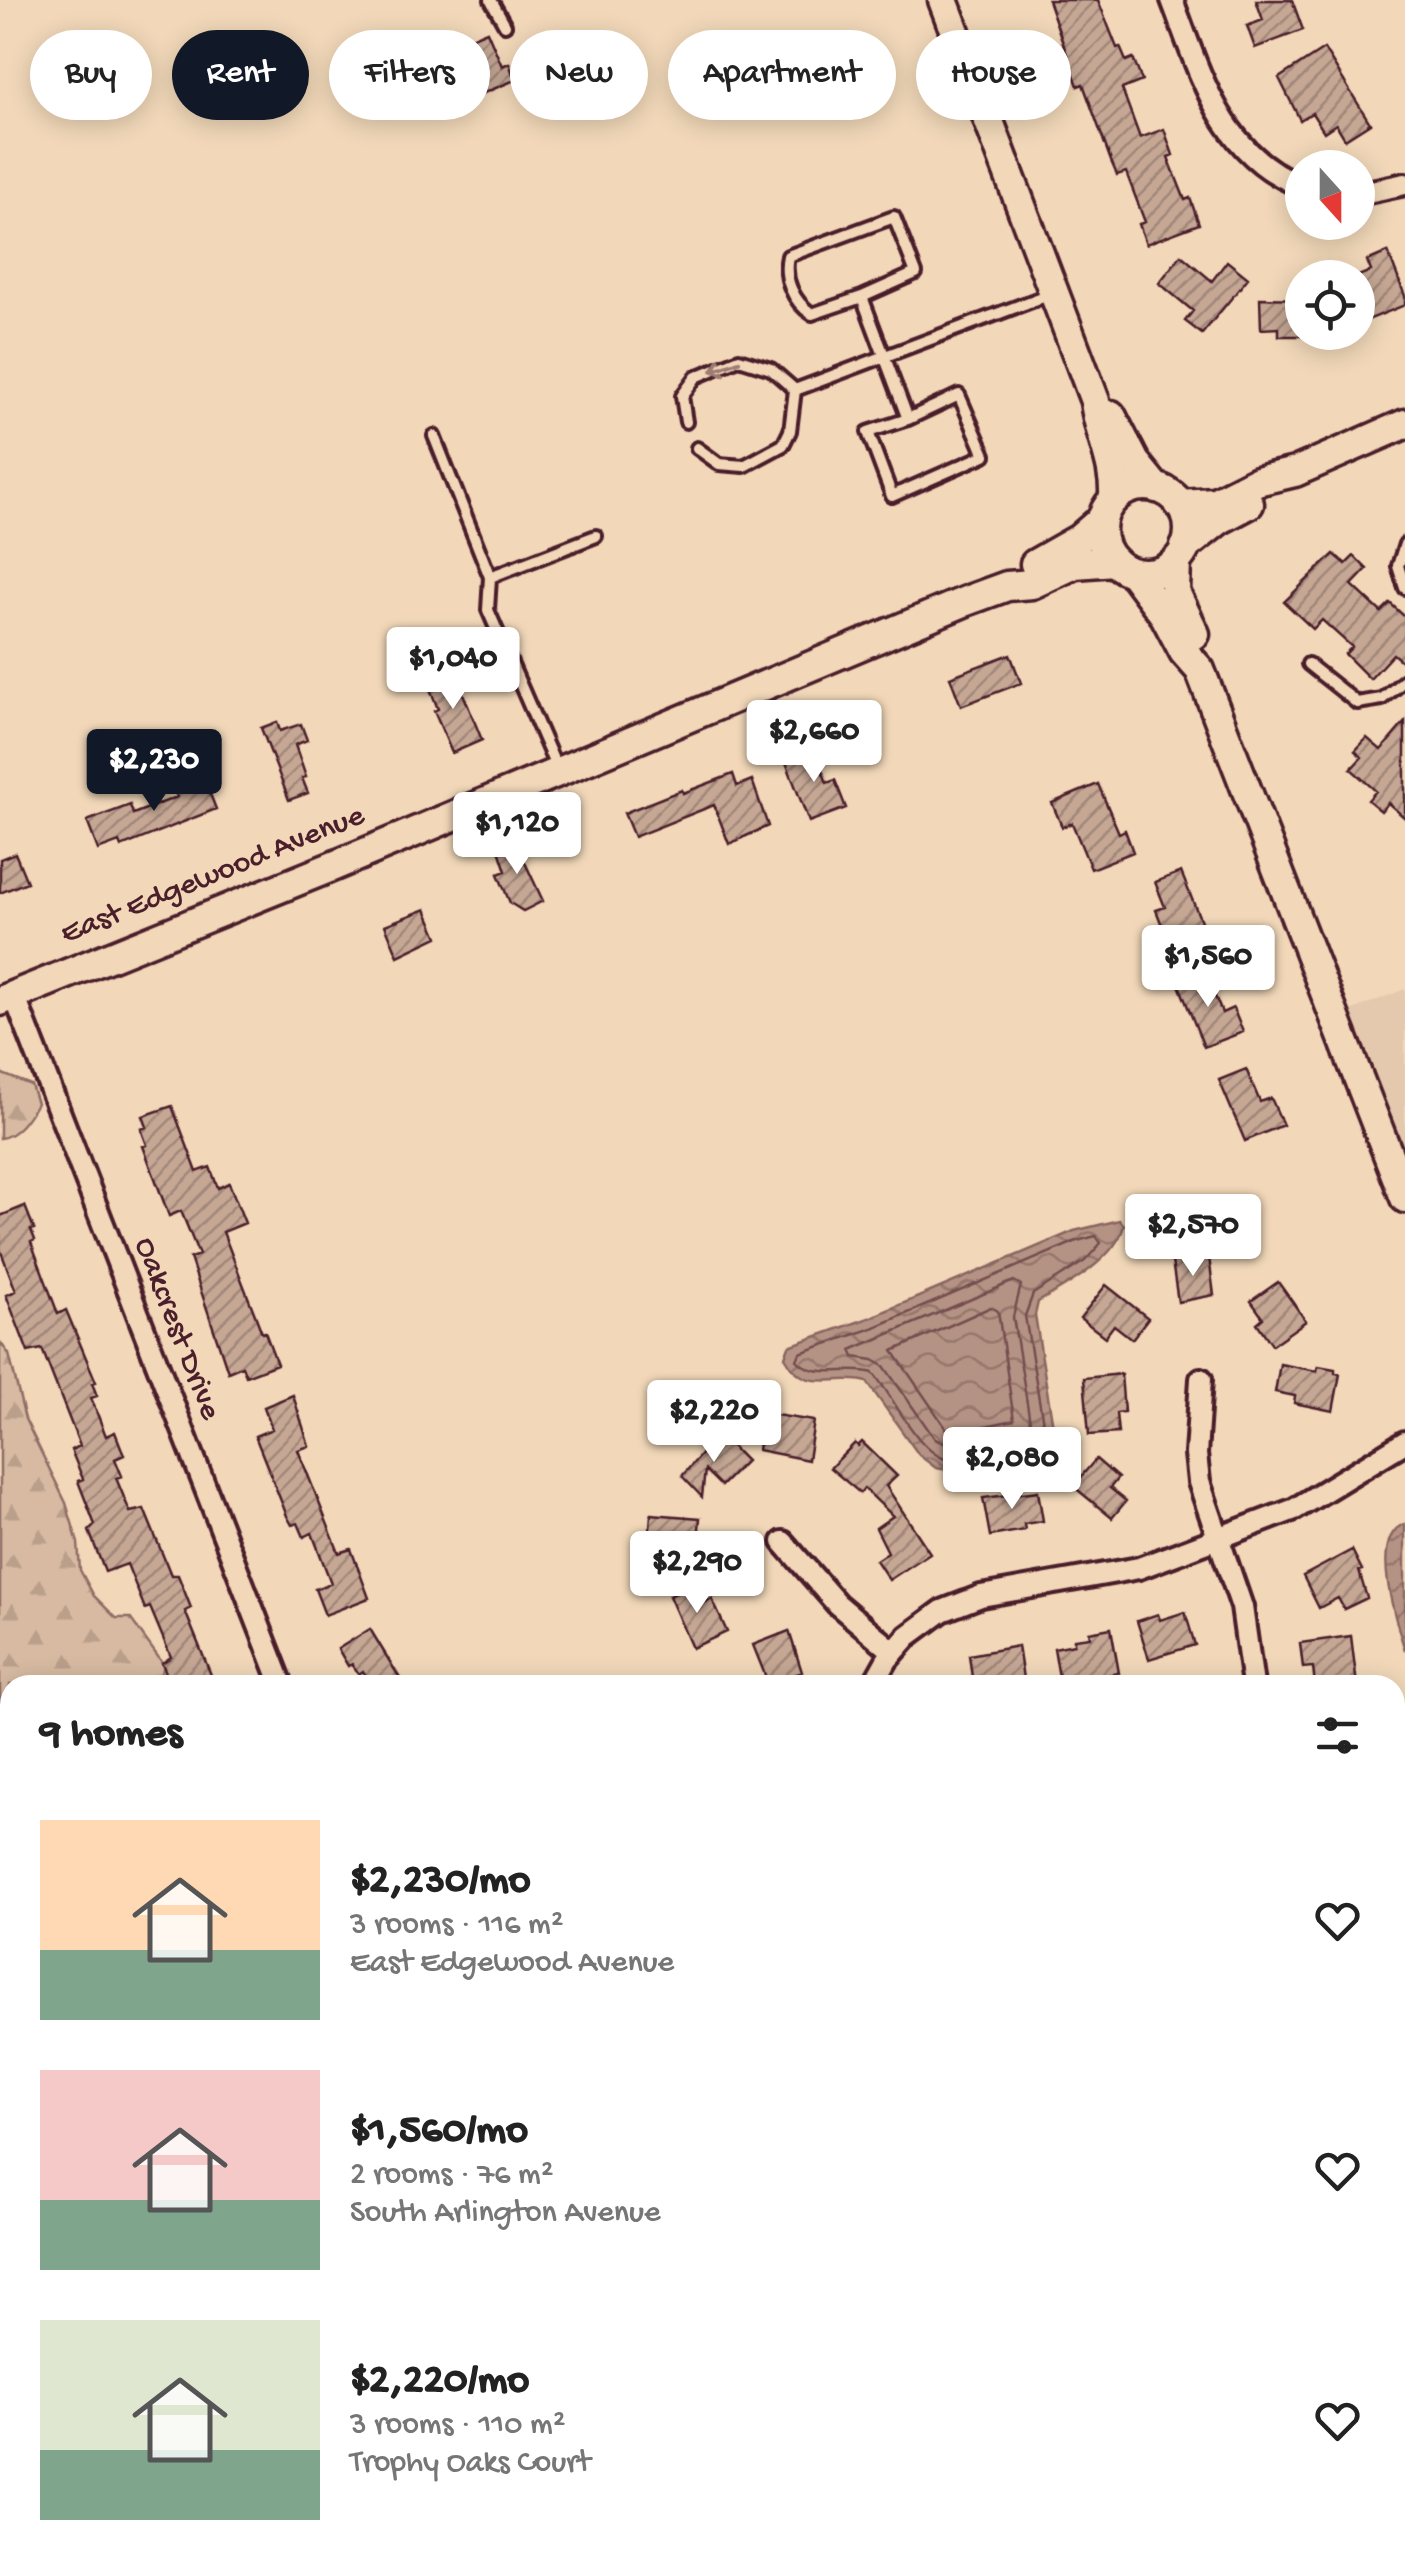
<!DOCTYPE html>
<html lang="en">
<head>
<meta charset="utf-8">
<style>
	body { margin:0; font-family:"Gochi Hand",sans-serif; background:#f2f2f2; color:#222; height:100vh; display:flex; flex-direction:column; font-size:38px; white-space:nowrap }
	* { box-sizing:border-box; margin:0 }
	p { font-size:32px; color:#767676 }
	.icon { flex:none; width:55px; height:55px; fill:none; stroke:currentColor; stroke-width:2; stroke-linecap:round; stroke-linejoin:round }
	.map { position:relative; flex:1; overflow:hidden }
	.panel { position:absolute; left:0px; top:1675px; width:1405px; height:890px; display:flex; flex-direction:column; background:#fff; border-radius:30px 30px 0 0; box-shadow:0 5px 25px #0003 }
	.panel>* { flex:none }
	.banner { position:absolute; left:30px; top:30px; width:1345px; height:90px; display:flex; gap:20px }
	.needle { width:65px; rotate:159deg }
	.controls { position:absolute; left:1285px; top:150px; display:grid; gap:20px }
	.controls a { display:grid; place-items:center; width:90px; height:90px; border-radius:50%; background:#fff; box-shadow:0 5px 25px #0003; font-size:50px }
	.price { position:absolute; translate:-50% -85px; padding:0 22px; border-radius:10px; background:#fff; color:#222; font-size:32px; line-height:65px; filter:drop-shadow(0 2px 5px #0008) }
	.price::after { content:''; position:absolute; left:50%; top:60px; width:30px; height:22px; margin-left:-15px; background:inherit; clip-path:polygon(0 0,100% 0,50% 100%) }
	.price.active { background:#111827; color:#fff }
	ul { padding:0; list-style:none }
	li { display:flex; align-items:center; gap:30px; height:250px; padding:0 40px }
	li span { display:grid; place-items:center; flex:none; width:280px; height:200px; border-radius:0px; color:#555 }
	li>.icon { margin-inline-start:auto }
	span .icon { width:120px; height:120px; fill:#fffc; stroke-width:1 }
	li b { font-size:42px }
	h2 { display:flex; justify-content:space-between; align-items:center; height:120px; padding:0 40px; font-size:42px }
	.chip { padding:0 35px; border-radius:45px; background:#fff; box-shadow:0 5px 25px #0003; font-size:35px; line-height:90px }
	.chip.active { background:#111827; color:#fff }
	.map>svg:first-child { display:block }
	.built { fill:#e4c9ae }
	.grass { fill:#d7baa1; stroke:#906c66; stroke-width:2.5 }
	.forest { fill:url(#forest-firs); stroke:#906c66; stroke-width:2.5 }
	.water { fill:url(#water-waves); stroke:#8a6560; stroke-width:2.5 }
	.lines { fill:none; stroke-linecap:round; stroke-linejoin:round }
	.shore { stroke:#754d4f; stroke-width:2.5 }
	.building { fill:url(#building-hatch); stroke:#4a1f2b; stroke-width:2.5 }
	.service-casing { stroke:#4a1f2b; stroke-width:18 }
	.minor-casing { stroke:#4a1f2b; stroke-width:28 }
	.secondary-casing { stroke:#4a1f2b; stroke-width:35 }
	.service { stroke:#f2d8b9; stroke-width:10 }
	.minor { stroke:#f2d8b9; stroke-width:20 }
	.secondary { stroke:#f2d8b9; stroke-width:28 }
	.oneway { stroke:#9e7c72 }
	.labels { text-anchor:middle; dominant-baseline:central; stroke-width:9; stroke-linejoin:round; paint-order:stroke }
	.street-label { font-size:32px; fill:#4a1f2b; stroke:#f2d8b9 }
</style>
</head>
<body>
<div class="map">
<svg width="1405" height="2565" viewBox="0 0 1405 2565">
	<defs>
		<pattern id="forest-firs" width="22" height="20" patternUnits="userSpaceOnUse" patternTransform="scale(2.5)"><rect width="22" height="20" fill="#d7baa1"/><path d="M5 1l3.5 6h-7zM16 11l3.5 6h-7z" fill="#ba9f8b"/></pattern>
		<pattern id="water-waves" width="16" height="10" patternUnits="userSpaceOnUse" patternTransform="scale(2.5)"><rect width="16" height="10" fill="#b59384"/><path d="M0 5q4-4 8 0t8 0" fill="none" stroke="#95776c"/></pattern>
		<pattern id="building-hatch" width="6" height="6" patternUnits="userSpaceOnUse" patternTransform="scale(2.5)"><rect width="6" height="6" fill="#c5a794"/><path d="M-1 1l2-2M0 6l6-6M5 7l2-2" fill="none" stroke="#a28779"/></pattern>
	</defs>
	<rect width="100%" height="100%" fill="#f2d8b9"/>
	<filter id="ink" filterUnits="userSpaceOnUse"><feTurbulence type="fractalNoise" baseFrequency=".01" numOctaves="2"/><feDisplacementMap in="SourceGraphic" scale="20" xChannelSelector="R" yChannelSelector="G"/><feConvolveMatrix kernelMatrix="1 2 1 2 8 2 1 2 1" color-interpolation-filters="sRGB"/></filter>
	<g filter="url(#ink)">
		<path class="built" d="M 1405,989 L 1405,1198 L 1335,1017 Z
			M 1405,2243 L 1405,2565 L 1013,2565 L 1009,2555 L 1395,2555 L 1395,2247 Z"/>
		<path class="grass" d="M 1405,2308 L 1405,2527 L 1396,2532 L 1395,2318 Z
			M 1015,2555 L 1305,2555 L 1309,2565 L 1019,2565 Z"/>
		<path class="forest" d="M 0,1073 L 31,1085 L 37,1103 C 29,1117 17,1136 0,1138 Z
			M 0,1342 L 9,1354 L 25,1419 L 66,1503 L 78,1543 L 80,1570 L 94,1596 L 116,1618 L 130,1618 L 164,1665 L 162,1673 L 128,1685 L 10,1685 L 10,2136 L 0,2124 Z
			M 10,2234 L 10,2525 L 0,2527 L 0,2237 Z"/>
		<path class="water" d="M 1120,1220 L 1124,1225 C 1117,1258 1066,1286 1038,1302 L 1035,1315 L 1057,1452 L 1053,1457 L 954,1471 L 936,1468 L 919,1455 L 867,1382 C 834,1373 806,1396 785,1357 L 789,1346 L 869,1318 L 1074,1231 Z
			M 1405,1524 L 1405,1650 C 1396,1622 1368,1536 1405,1524 Z"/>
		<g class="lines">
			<path class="shore" d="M 1096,1236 L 1101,1243 L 1085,1261 L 1033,1294 L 1025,1316 L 1046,1441 L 1044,1449 C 1014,1451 986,1459 957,1461 C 921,1463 895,1397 873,1373 C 848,1365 817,1381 797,1360 L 800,1353 L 873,1328 L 1077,1241 Z
				M 1014,1281 L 1021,1285 L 1013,1317 L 1032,1434 L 955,1448 L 935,1439 L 884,1366 L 873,1360 L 854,1357 L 851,1350 Z
				M 991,1307 L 998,1311 L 1014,1420 L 952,1433 L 946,1428 L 893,1351 Z"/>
		</g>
		<path class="building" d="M 1048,0 L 1098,0 L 1117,48 L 1120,47 L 1126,61 L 1133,58 L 1142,81 L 1122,89 L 1140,138 L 1164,129 L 1173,155 L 1168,157 L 1185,200 L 1190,198 L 1199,224 L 1146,244 L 1139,224 L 1145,222 L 1126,172 L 1117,175 L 1111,161 L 1083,84 L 1078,86 Z
			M 1256,0 L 1292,0 L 1303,30 L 1255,48 L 1247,26 L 1263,20 Z
			M 487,31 L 502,66 L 509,63 L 515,80 L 467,100 L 463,89 L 446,96 L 437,73 L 474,54 L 468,39 Z
			M 1324,49 L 1370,123 L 1345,139 L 1336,124 L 1324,132 L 1312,113 L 1300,120 L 1279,78 Z
			M 796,54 L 807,84 L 763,101 L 752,71 Z
			M 1388,252 L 1405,296 L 1405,305 L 1358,324 L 1358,276 L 1371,271 L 1367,261 Z
			M 1181,255 L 1212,281 L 1227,261 L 1248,278 L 1202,334 L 1185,321 L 1193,311 L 1159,283 Z
			M 1260,298 L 1302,299 L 1302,336 L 1279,336 L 1279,328 L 1261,329 Z
			M 1334,554 L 1346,564 L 1354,556 L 1367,569 L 1352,585 L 1381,612 L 1390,603 L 1405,617 L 1405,664 L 1393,654 L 1370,679 L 1345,654 L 1352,647 L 1322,620 L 1313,629 L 1284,602 Z
			M 1010,654 L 1021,683 L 961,706 L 950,677 Z
			M 453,669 L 482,740 L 452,753 L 434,711 L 438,709 L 426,679 Z
			M 277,722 L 280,731 L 301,724 L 307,740 L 295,745 L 306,777 L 302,778 L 308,793 L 289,800 L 261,728 Z
			M 1405,722 L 1405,818 L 1388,803 L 1381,811 L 1368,800 L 1376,791 L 1351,769 L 1362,757 L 1355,751 L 1367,738 L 1381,750 Z
			M 813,746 L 827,783 L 835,780 L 846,808 L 809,822 L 784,757 Z
			M 200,769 L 216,809 L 121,847 L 119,842 L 98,850 L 87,821 L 130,805 L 133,814 L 177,797 L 171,780 Z
			M 733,774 L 737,786 L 752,780 L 768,826 L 729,844 L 714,805 L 634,837 L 624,813 L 682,790 L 683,793 Z
			M 1098,784 L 1119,833 L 1125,830 L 1133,852 L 1091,869 L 1072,823 L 1062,827 L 1052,803 Z
			M 513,837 L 543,901 L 523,911 L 510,903 L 498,874 L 506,871 L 497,844 Z
			M 15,853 L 27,882 L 0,893 L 0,859 Z
			M 1181,872 L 1205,931 L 1179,941 L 1174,929 L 1165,933 L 1156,910 L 1165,907 L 1155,882 Z
			M 426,909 L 438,937 L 398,956 L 385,925 Z
			M 1204,970 L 1222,1013 L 1233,1008 L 1243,1032 L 1204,1047 L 1177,980 Z
			M 1246,1069 L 1260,1102 L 1271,1098 L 1283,1125 L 1245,1141 L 1219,1080 Z
			M 172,1106 L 197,1172 L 210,1167 L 218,1188 L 229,1183 L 245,1223 L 223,1232 L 262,1333 L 265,1332 L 277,1364 L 246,1376 L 242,1366 L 228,1372 L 190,1258 L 199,1255 L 181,1211 L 169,1216 L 143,1146 L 147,1145 L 141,1129 L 147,1127 L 143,1116 Z
			M 25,1206 L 34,1229 L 31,1230 L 35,1240 L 31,1242 L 58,1314 L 66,1310 L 96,1382 L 92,1383 L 97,1396 L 91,1398 L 106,1436 L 115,1432 L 124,1455 L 115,1459 L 122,1476 L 116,1478 L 130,1512 L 144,1509 L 171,1575 L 178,1575 L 191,1608 L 185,1611 L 211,1675 L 207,1676 L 211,1685 L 171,1685 L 162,1663 L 171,1657 L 150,1607 L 145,1609 L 127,1564 L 105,1572 L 89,1531 L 95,1525 L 78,1481 L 83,1479 L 71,1450 L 80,1446 L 42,1349 L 28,1352 L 6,1295 L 16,1291 L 0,1249 L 0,1216 Z
			M 1209,1257 L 1214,1295 L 1178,1302 L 1172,1261 Z
			M 1278,1282 L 1306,1321 L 1272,1345 L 1257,1323 L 1263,1318 L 1251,1301 Z
			M 1106,1285 L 1148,1318 L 1132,1339 L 1114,1325 L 1105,1337 L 1080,1318 Z
			M 1280,1364 L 1317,1371 L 1318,1366 L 1335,1369 L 1335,1373 L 1340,1374 L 1333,1411 L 1294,1403 L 1295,1396 L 1275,1392 Z
			M 1121,1374 L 1124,1412 L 1116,1413 L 1118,1433 L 1089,1435 L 1084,1378 Z
			M 293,1395 L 309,1446 L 298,1450 L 339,1553 L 351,1549 L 369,1598 L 325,1615 L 315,1589 L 331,1583 L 312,1533 L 304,1537 L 298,1523 L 292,1525 L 287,1516 L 255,1436 L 272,1429 L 264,1407 Z
			M 763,1413 L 814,1421 L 808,1460 L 758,1450 Z
			M 719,1434 L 746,1461 L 721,1486 L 705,1470 L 702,1497 L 682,1476 Z
			M 862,1442 L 897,1476 L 886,1486 L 930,1553 L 889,1580 L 876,1560 L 888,1552 L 876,1528 L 893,1516 L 864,1488 L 860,1493 L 830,1468 L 855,1443 L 858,1446 Z
			M 1096,1459 L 1118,1478 L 1110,1488 L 1126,1501 L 1112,1518 L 1073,1486 Z
			M 1038,1491 L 1043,1521 L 1024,1524 L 1025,1530 L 990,1536 L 983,1498 Z
			M 651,1514 L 700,1518 L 698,1540 L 678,1538 L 677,1557 L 648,1554 Z
			M 1352,1550 L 1362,1570 L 1359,1571 L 1367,1598 L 1344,1609 L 1338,1598 L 1319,1608 L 1303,1576 Z
			M 697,1584 L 705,1602 L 712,1599 L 727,1632 L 692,1648 L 669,1596 Z
			M 1185,1612 L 1195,1645 L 1149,1659 L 1137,1621 L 1158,1614 L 1160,1620 Z
			M 1111,1628 L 1119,1673 L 1060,1683 L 1054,1648 L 1074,1644 L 1074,1639 L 1090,1637 L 1089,1632 Z
			M 370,1629 L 404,1685 L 372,1685 L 363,1671 L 359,1674 L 352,1664 L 348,1666 L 338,1649 Z
			M 789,1631 L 802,1672 L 769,1685 L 753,1645 Z
			M 1351,1636 L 1357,1685 L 1315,1685 L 1313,1667 L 1303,1668 L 1300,1643 Z
			M 1018,1646 L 1024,1685 L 973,1685 L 969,1655 Z"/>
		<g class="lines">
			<defs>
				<path id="service" d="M 491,0 L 505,25
					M 862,297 L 812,314 C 793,302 783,278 788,256 L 894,217 L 916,273 L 862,297 L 908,419 L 868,432 L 892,496 L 985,455 L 959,395 L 908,419
					M 795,390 L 1053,293
					M 686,422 L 682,396 L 696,377 L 739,359 L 771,369 L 795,390
					M 434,436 L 490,577 L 488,610 L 557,769
					M 697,448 L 719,464 L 744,466 L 783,445 L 790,431 L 795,390
					M 1405,544 L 1398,566 L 1405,588
					M 490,577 L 596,536
					M 1308,664 L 1357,703 L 1382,699 L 1405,680"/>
				<path id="minor" d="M 1172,0 C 1200,73 1221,156 1302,186
					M 1358,194 L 1405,184
					M 14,995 L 282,1685
					M 1201,1379 L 1196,1454 L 1199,1482 L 1242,1607 L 1253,1685
					M 783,1542 L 837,1604 L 894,1652
					M 873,1685 L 887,1660 L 908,1636 L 942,1611 L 981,1596 L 1139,1568 L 1295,1509 L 1405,1442
					M 606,2555 L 610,2565
					M 359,2565 L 384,2555"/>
				<path id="secondary" d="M 943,0 L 1095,401 C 1099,437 1116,462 1114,499
					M 1111,415 L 1135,462 L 1156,488
					M1101 530a44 44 0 1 1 88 0a44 44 0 1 1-88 0Z
					M 1179,504 L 1215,502 L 1257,481 L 1295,472 L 1405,424
					M 1185,547 L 1219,520 L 1249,504
					M 1176,561 L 1175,592 L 1195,634
					M 1035,564 L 1079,539 L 1102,519
					M 1133,573 L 1165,616 L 1184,652 L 1200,670 L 1405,1198
					M 0,1001 L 329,868 L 966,601 L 1007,586 L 1032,584 L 1075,564 L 1114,561"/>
			</defs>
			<use href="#service" class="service-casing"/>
			<use href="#minor" class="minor-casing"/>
			<use href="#secondary" class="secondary-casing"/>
			<use href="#service" class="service"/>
			<use href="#minor" class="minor"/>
			<use href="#secondary" class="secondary"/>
		</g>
		<defs><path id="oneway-shaft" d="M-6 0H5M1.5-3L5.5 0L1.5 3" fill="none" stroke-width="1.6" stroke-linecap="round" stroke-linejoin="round" transform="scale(2.5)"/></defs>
		<use class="oneway" href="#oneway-shaft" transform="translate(725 366) rotate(160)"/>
	</g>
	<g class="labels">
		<g class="street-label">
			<text transform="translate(213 876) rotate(-22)">East Edgewood Avenue</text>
			<text transform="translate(176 1329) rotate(69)">Oakcrest Drive</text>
		</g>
	</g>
</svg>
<div class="controls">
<a><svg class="needle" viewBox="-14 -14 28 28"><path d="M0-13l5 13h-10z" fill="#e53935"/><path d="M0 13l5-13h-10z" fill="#767676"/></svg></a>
<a><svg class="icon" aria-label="locate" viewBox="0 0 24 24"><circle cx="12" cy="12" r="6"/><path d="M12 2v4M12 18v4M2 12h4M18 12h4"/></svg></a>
</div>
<b class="price" style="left:453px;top:712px">$1,040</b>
<b class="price" style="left:814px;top:785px">$2,660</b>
<b class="price active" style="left:154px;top:814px">$2,230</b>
<b class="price" style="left:517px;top:877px">$1,120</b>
<b class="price" style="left:1208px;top:1010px">$1,560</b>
<b class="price" style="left:1193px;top:1279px">$2,570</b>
<b class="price" style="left:714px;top:1465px">$2,220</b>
<b class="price" style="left:1012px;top:1512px">$2,080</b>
<b class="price" style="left:697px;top:1616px">$2,290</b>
<div class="banner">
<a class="chip">Buy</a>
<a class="chip active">Rent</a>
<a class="chip">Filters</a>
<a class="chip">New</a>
<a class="chip">Apartment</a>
<a class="chip">House</a>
</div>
<section class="panel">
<h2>9 homes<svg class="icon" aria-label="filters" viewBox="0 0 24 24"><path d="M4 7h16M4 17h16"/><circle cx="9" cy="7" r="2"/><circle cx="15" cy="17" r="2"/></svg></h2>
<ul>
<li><span style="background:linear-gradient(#ffd9b3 65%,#7fa58c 0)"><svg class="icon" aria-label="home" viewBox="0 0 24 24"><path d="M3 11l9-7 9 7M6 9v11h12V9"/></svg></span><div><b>$2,230/mo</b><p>3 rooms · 116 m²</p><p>East Edgewood Avenue</p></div><svg class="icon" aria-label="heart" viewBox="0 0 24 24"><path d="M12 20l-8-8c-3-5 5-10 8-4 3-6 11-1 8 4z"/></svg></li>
<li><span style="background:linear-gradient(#f6c9c9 65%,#7fa58c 0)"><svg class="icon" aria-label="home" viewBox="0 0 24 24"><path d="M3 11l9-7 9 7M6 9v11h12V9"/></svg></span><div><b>$1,560/mo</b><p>2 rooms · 76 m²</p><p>South Arlington Avenue</p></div><svg class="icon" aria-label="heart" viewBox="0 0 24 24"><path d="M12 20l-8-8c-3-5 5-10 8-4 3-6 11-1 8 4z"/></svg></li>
<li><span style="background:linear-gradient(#dfe7d0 65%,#7fa58c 0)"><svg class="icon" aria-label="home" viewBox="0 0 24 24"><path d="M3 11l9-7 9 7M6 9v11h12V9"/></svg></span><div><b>$2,220/mo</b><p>3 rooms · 110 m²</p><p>Trophy Oaks Court</p></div><svg class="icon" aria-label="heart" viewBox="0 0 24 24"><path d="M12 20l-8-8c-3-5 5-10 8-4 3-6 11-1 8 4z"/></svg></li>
</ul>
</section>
</div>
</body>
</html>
